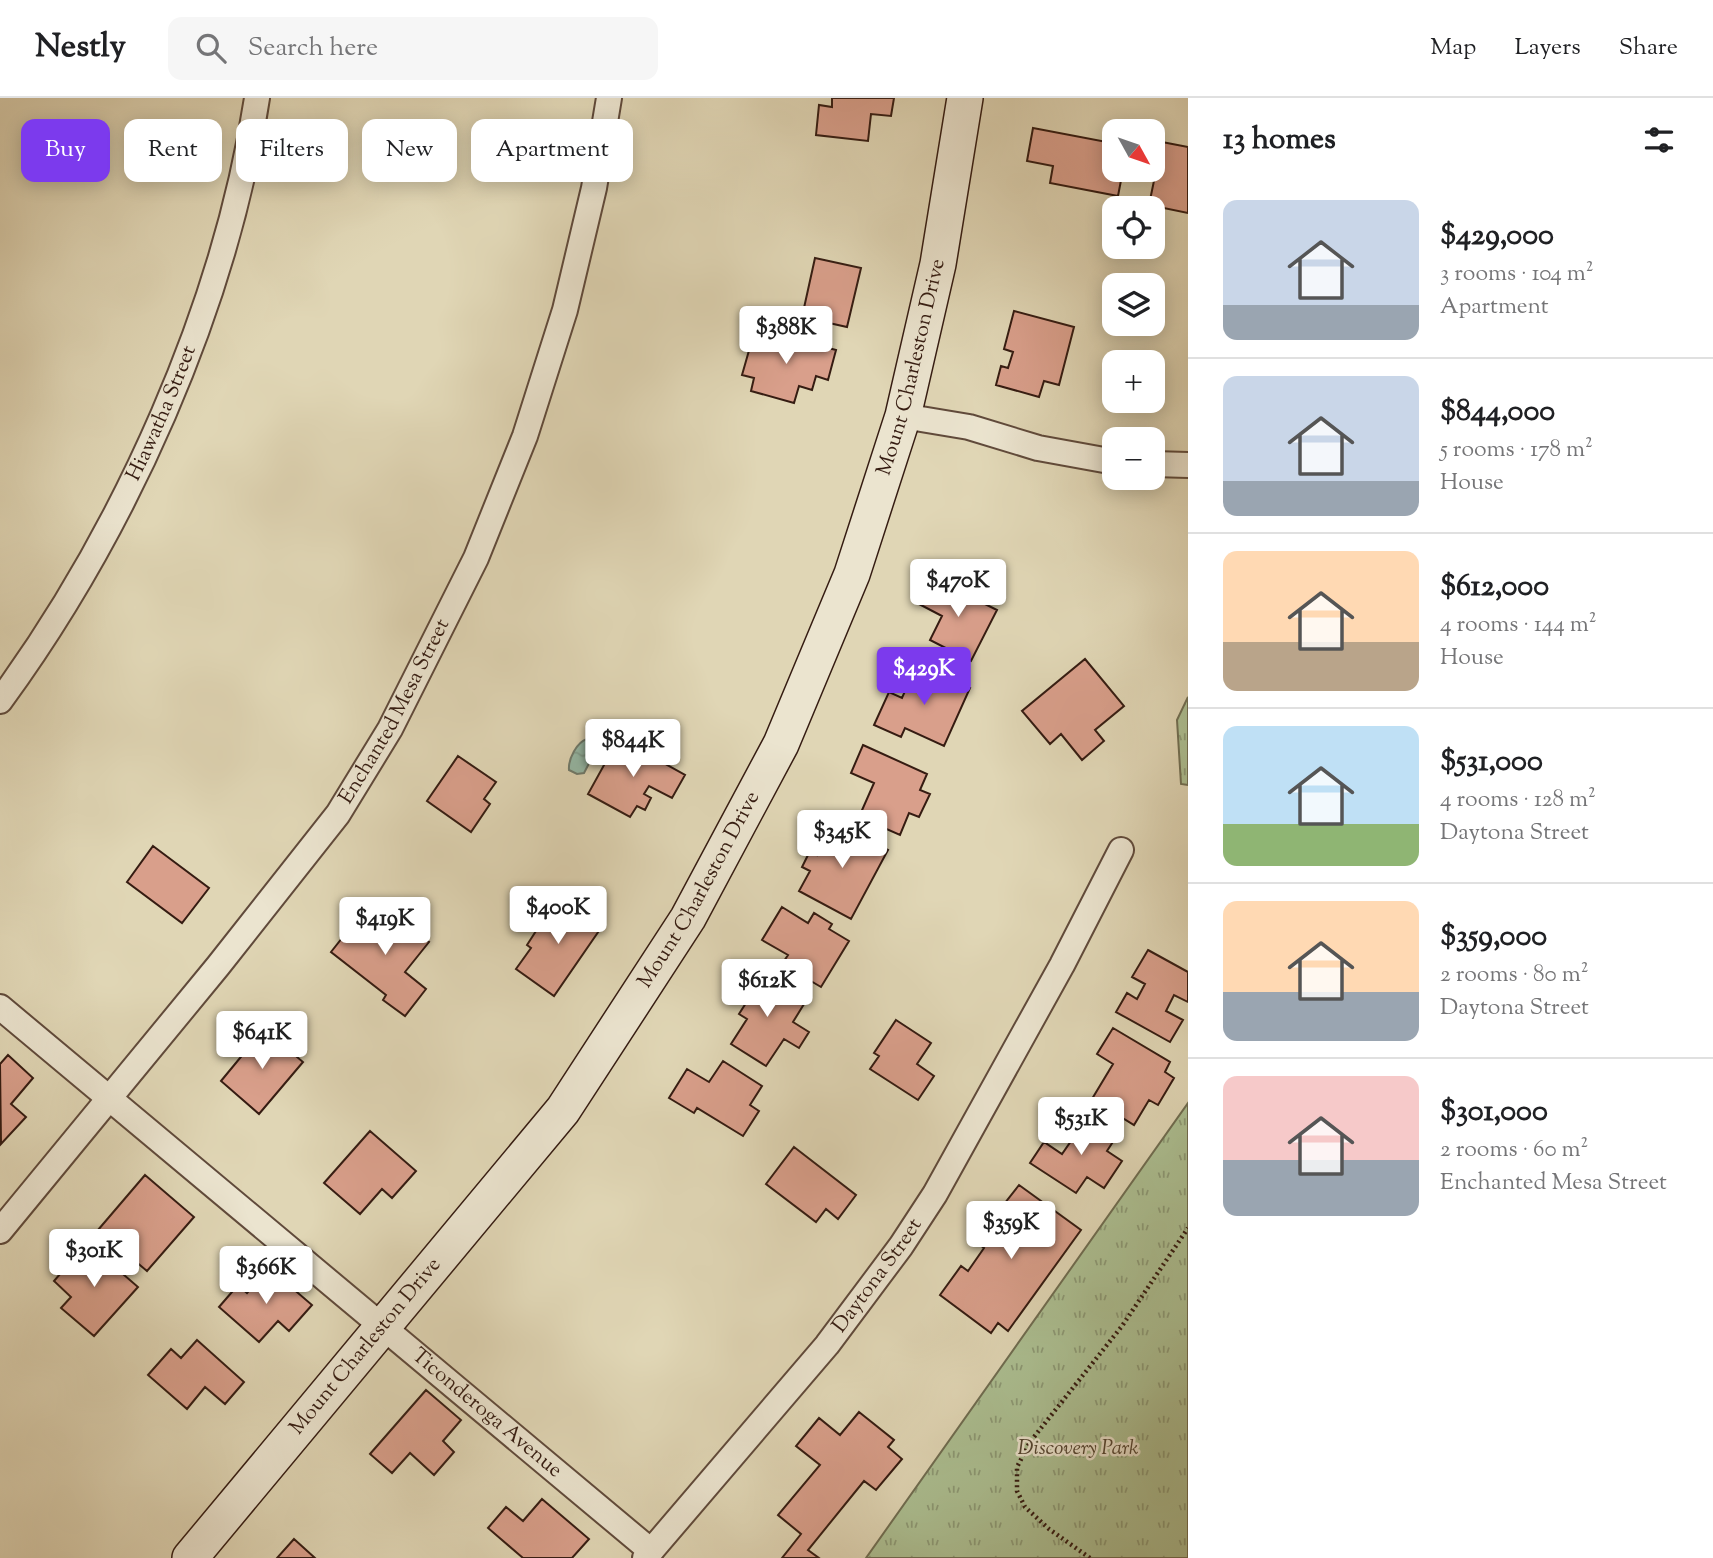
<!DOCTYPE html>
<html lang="en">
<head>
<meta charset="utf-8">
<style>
	body { margin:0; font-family:"Sorts Mill Goudy",serif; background:#f6f6f6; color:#202124; height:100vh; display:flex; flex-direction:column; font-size:26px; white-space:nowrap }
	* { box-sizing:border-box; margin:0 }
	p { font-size:23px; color:#757577 }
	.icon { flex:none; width:38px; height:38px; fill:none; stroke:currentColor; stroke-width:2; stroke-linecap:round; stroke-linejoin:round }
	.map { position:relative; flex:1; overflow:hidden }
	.panel { display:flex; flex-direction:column; background:#fff; width:525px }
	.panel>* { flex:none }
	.top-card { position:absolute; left:21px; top:21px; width:665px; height:63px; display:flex; gap:14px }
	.needle { width:46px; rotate:130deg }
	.tools { position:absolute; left:1102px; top:21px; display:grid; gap:14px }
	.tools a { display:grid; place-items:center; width:63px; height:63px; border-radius:14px; background:#fff; box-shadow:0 4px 18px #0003; font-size:35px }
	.price { position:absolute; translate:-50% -60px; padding:0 16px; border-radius:7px; background:#fff; color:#222; font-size:23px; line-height:46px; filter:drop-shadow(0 2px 4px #0008) }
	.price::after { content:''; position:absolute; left:50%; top:42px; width:21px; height:16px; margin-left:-10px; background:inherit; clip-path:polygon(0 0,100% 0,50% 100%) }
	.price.current { background:#7c3aed; color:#fff }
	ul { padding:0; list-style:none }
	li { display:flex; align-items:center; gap:21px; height:175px; padding:0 35px }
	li+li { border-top:2px solid #e0e0e0 }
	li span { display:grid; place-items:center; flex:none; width:196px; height:140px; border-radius:14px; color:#555 }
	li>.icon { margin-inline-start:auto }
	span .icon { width:84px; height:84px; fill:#fffc; stroke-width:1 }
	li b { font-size:30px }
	h2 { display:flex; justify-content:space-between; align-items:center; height:84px; padding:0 35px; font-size:30px }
	.pill { padding:0 24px; border-radius:14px; background:#fff; box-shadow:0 4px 18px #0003; font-size:24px; line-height:63px }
	.pill.current { background:#7c3aed; color:#fff }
	header { display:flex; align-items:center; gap:42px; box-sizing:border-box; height:98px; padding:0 35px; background:#fff; border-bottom:2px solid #e0e0e0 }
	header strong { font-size:33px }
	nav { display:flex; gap:38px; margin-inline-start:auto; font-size:24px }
	.search { width:490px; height:63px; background:#f6f6f6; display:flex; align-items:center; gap:18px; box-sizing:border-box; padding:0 24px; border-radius:14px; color:#757577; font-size:26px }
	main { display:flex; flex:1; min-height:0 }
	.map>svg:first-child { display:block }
	.grass { fill:url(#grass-tufts); stroke:#706e52; stroke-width:2 }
	.water { fill:url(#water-ripples); stroke:#6f7b6c; stroke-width:2 }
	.building { fill:#d99f8b; stroke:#351c12; stroke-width:2 }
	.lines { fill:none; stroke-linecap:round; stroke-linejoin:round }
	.street-casing { stroke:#604a3b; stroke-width:28 }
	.secondary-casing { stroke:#351c12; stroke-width:38 }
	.path { stroke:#351c12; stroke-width:4.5; stroke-dasharray:2 3.5; stroke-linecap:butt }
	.street { stroke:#ebe4cf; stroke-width:24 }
	.secondary { stroke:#ebe4cf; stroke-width:35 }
	.labels { text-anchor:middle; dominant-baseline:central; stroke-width:5; stroke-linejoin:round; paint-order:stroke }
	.street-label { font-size:21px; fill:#351c12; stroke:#ebe4cf }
	.park-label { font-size:21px; font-style:italic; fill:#534532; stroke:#ebe4cf }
</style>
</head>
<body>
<header>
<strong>Nestly</strong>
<div class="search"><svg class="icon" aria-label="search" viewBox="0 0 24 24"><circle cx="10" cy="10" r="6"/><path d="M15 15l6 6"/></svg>Search here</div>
<nav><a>Map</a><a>Layers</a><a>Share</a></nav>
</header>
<main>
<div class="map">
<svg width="1188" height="1460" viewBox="0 0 1188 1460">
	<defs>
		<pattern id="grass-tufts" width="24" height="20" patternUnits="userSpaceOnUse" patternTransform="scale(1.75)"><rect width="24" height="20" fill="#acbf92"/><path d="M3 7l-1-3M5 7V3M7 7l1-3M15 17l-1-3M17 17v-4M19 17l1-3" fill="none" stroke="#8d9a76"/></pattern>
		<pattern id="water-ripples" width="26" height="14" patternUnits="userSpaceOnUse" patternTransform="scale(1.75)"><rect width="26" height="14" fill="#95baa8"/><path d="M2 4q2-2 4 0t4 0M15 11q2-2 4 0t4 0" fill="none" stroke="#819f90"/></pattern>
	</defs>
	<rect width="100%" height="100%" fill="#e0d6b5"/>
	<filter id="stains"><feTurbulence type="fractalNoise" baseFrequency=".00286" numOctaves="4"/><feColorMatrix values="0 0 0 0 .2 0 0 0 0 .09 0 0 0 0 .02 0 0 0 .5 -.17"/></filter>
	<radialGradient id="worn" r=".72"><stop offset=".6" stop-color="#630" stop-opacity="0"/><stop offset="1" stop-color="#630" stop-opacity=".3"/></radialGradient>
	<path class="grass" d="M 1188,599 L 1188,687 L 1181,686 L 1177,622 Z
		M 1188,1005 L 1188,1460 L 866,1460 Z"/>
	<path class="water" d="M 587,641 L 594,646 L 596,652 L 584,675 L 577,676 L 569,672 C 568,661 577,644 587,641 Z"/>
	<path class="building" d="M 832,0 L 894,0 L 891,18 L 871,16 L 868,43 L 816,37 L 819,7 L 832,9 Z
		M 1033,30 L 1112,45 L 1109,61 L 1115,62 L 1115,72 L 1123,72 L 1118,98 L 1050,85 L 1053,68 L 1027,63 Z
		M 1162,44 L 1188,49 L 1188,115 L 1149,107 Z
		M 815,160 L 861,170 L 847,229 L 802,219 Z
		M 1014,213 L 1074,229 L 1059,287 L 1044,283 L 1039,299 L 996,287 L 1001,268 L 1008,270 L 1013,254 L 1004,251 Z
		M 767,234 L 836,252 L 828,282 L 816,278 L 812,292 L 799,288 L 794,305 L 751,293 L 754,280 L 742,277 L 752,242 L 764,245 Z
		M 933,480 L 997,512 L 971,563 L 930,542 L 942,518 L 919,506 Z
		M 1085,561 L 1124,608 L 1095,632 L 1104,643 L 1082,662 L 1061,636 L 1050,646 L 1022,613 Z
		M 917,566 L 970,590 L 944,648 L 905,630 L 901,639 L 874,627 L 889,594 L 902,600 Z
		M 619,640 L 685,677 L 672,700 L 649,688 L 644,696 L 651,700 L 645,712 L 637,708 L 630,719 L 588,696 Z
		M 863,647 L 927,676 L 920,692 L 930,696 L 919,719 L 909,715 L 900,737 L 859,719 L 874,685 L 851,675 Z
		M 458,658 L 496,684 L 484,701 L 490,706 L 471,734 L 427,703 Z
		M 835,723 L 888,752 L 851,821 L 799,793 L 810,773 L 802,769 L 810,753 L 817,757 Z
		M 153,748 L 209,790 L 182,825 L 127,784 Z
		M 556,802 L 572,813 L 576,808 L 603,827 L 554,898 L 516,871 L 531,850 L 527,847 Z
		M 379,806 L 429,844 L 405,874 L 426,891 L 405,918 L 383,902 L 386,897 L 331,854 L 350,830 L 356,836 Z
		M 782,809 L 808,825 L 814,815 L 832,826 L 829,831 L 849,843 L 821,889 L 782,866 L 788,857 L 762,842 Z
		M 1148,852 L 1188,874 L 1188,904 L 1174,897 L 1166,913 L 1183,922 L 1170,944 L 1116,914 L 1127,895 L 1137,901 L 1145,886 L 1132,879 Z
		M 751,873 L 804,906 L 793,924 L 809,934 L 799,950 L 784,941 L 766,968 L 731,946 L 747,921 L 739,916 L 746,905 L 736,898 Z
		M 896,922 L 931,945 L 917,966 L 934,978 L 918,1002 L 870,971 L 879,958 L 874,955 Z
		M 1113,930 L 1170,964 L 1165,974 L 1174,980 L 1158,1007 L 1149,1002 L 1134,1027 L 1092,1001 L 1113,966 L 1097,956 Z
		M 264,931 L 303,964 L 259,1016 L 221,983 Z
		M 8,957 L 33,980 L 11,1006 L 26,1019 L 1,1046 L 0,966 Z
		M 723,963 L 762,988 L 750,1007 L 759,1013 L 743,1038 L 697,1010 L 694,1015 L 669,1000 L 687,971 L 709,984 Z
		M 1089,1017 L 1118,1036 L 1107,1053 L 1122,1063 L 1104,1090 L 1087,1079 L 1076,1095 L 1030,1065 L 1044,1044 L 1062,1056 Z
		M 370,1033 L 416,1073 L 392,1100 L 382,1091 L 360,1116 L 324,1085 Z
		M 794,1049 L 856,1097 L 838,1121 L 826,1111 L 816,1124 L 766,1086 Z
		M 145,1077 L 194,1119 L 147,1173 L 98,1132 Z
		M 1019,1087 L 1081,1132 L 1008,1233 L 998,1225 L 991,1235 L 940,1197 L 961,1168 L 968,1173 L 984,1150 L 975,1143 Z
		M 87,1145 L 138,1189 L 94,1238 L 61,1210 L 71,1199 L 54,1183 Z
		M 269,1170 L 312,1207 L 289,1233 L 278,1223 L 259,1244 L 219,1209 L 238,1187 L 247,1195 Z
		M 197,1242 L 244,1284 L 225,1306 L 205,1289 L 187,1311 L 148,1277 L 171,1251 L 181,1260 Z
		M 426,1292 L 461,1322 L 443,1343 L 454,1354 L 434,1377 L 410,1355 L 392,1375 L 370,1356 Z
		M 859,1314 L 894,1342 L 888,1349 L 902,1361 L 876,1392 L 864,1383 L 808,1452 L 819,1460 L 782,1460 L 801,1436 L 778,1417 L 820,1367 L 796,1348 L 819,1320 L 840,1337 Z
		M 542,1401 L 589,1441 L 572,1460 L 523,1460 L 488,1430 L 506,1409 L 523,1423 Z
		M 294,1441 L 315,1460 L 277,1460 Z"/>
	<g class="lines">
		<defs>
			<g id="street">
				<path d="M 903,318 L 969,329 L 1038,350 L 1115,364"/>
				<path d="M 1153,366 L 1188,367"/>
				<path id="s1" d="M 0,603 C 125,432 225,210 257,0"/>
				<path id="s2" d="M 0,909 L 651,1453"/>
				<path id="s3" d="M 0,1133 L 218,868 L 338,716 L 390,631 L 476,460 L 525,338 L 565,212 L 594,90 L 609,0"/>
				<path id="s4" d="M 645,1460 L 827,1247 L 901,1148 L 935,1096 L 1062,867 L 1121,752"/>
			</g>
			<g id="secondary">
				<path id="s5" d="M 190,1460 L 563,1012 L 688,820 L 781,646 L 852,476 L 903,318 L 938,166 L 965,0"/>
			</g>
		</defs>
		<use href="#street" class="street-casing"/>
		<use href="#secondary" class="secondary-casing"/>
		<path class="path" d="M 1090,1460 L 1049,1431 L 1025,1409 L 1017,1393 L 1017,1369 L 1030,1344 L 1122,1228 L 1188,1130"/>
		<use href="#street" class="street"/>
		<use href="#secondary" class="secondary"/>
	</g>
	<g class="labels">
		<g class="street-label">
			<text stroke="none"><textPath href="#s5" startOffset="1409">Mount Charleston Drive</textPath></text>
			<text stroke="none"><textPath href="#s1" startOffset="331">Hiawatha Street</textPath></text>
			<text stroke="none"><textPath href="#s3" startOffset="654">Enchanted Mesa Street</textPath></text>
			<text stroke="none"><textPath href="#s5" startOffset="842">Mount Charleston Drive</textPath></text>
			<text stroke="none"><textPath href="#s4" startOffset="366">Daytona Street</textPath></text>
			<text stroke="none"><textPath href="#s5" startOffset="275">Mount Charleston Drive</textPath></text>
			<text stroke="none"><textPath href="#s2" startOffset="634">Ticonderoga Avenue</textPath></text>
		</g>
		<g class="park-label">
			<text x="1078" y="1351">Discovery Park</text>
		</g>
	</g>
	<rect width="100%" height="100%" filter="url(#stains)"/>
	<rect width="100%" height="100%" fill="url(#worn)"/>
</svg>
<div class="tools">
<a><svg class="needle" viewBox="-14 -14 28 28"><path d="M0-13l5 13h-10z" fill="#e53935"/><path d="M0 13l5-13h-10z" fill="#757577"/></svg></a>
<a><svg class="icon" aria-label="locate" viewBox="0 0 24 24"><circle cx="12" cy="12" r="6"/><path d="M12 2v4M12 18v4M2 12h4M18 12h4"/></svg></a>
<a><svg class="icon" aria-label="layers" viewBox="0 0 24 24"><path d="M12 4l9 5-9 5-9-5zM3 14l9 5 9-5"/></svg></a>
<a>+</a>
<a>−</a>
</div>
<b class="price" style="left:786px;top:268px">$388K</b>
<b class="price" style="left:958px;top:521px">$470K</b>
<b class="price current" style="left:924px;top:609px">$429K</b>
<b class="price" style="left:633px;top:681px">$844K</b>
<b class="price" style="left:842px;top:772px">$345K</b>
<b class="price" style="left:558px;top:848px">$400K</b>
<b class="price" style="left:385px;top:859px">$419K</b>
<b class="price" style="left:767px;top:921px">$612K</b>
<b class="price" style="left:262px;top:973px">$641K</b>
<b class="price" style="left:1081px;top:1059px">$531K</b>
<b class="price" style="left:1011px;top:1163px">$359K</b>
<b class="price" style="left:94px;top:1191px">$301K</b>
<b class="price" style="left:266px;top:1208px">$366K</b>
<div class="top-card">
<a class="pill current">Buy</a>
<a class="pill">Rent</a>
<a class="pill">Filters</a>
<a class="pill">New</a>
<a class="pill">Apartment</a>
</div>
</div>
<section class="panel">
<h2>13 homes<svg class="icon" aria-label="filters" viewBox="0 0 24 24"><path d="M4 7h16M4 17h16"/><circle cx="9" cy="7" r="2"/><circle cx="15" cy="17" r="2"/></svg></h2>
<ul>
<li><span style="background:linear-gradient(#c9d6e8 75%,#9aa5b1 0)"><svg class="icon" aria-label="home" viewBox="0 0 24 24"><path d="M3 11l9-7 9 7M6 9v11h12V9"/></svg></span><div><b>$429,000</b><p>3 rooms · 104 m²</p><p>Apartment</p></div></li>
<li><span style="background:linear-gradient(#c9d6e8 75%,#9aa5b1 0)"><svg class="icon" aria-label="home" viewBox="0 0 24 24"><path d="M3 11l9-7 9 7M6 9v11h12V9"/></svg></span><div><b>$844,000</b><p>5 rooms · 178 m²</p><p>House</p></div></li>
<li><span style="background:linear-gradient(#ffd9b3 65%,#b9a48a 0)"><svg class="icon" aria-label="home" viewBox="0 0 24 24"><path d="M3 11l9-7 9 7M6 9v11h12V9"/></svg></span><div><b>$612,000</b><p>4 rooms · 144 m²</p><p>House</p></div></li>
<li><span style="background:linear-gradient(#bfe0f5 70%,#8fb573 0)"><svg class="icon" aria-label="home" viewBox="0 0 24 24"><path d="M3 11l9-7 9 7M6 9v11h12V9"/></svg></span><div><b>$531,000</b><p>4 rooms · 128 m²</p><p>Daytona Street</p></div></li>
<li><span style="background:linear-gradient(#ffd9b3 65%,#9aa5b1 0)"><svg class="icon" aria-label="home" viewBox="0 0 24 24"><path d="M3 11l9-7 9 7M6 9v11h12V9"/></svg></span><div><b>$359,000</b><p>2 rooms · 80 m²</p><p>Daytona Street</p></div></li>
<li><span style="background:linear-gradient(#f6c9c9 60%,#9aa5b1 0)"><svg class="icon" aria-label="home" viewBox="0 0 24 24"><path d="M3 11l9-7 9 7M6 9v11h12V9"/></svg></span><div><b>$301,000</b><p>2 rooms · 60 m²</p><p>Enchanted Mesa Street</p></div></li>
</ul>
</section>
</main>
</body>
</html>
